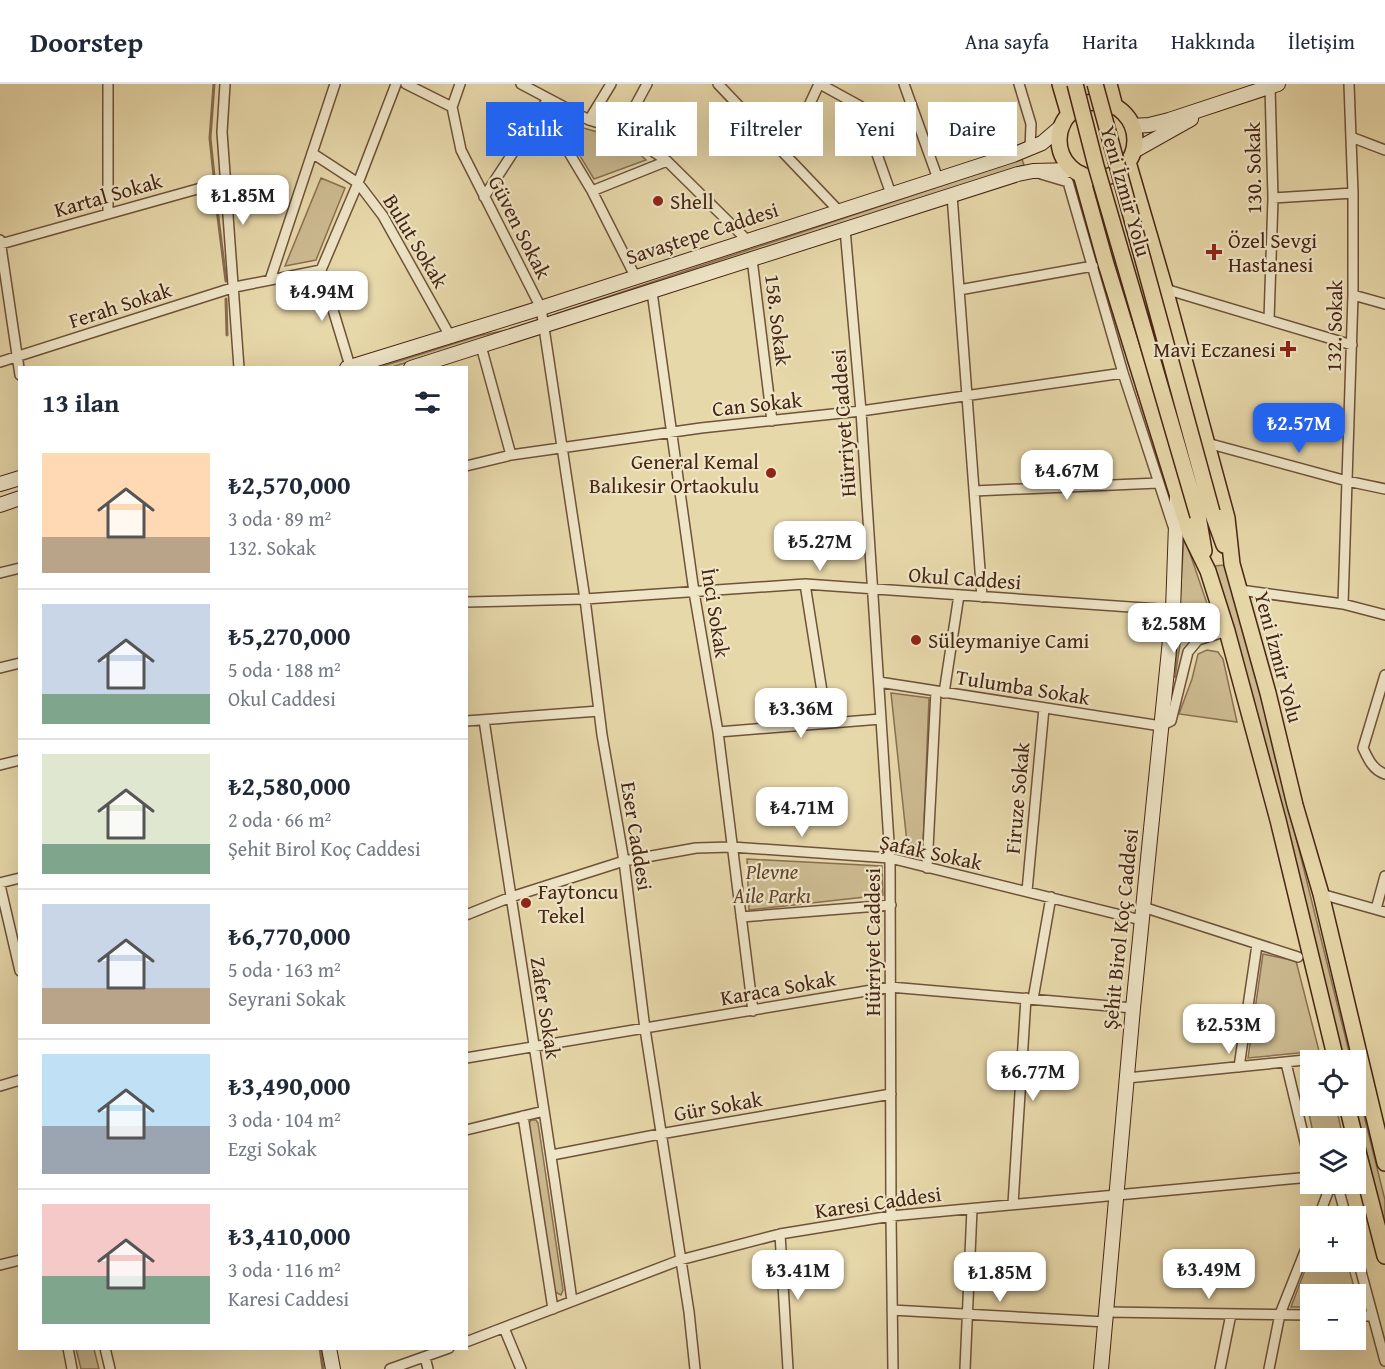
<!DOCTYPE html>
<html lang="tr">
<head>
<meta charset="utf-8">
<style>
	body { margin:0; font-family:"Gentium Book Plus",serif; background:#f2f2f3; color:#1f2937; height:100vh; display:flex; flex-direction:column; font-size:22px; white-space:nowrap }
	* { box-sizing:border-box; margin:0 }
	p { font-size:20px; color:#747a83 }
	.icon { flex:none; width:33px; height:33px; fill:none; stroke:currentColor; stroke-width:2; stroke-linecap:round; stroke-linejoin:round }
	.map { position:relative; flex:1; overflow:hidden }
	.sheet { position:absolute; left:18px; top:282px; width:450px; height:984px; display:flex; flex-direction:column; background:#fff; border-radius:0px; box-shadow:0 6px 24px #0002 }
	.sheet>* { flex:none }
	.banner { position:absolute; left:486px; top:18px; width:570px; height:54px; display:flex; gap:12px }
	.controls { position:absolute; left:1300px; top:966px; display:grid; gap:12px }
	.controls a { display:grid; place-items:center; width:66px; height:66px; border-radius:0px; background:#fff; box-shadow:0 6px 24px #0002; font-size:30px }
	.price { position:absolute; translate:-50% -51px; padding:0 14px; border-radius:12px; background:#fff; color:#222; font-size:20px; line-height:39px; filter:drop-shadow(0 2px 3px #0008) }
	.price::after { content:''; position:absolute; left:50%; top:36px; width:18px; height:14px; margin-left:-9px; background:inherit; clip-path:polygon(0 0,100% 0,50% 100%) }
	.price.on { background:#2563eb; color:#fff }
	ul { padding:0; list-style:none }
	li { display:flex; align-items:center; gap:18px; height:150px; padding:0 24px }
	li+li { border-top:2px solid #e0e1e3 }
	li span { display:grid; place-items:center; flex:none; width:168px; height:120px; border-radius:0px; color:#555 }
	li>.icon { margin-inline-start:auto }
	span .icon { width:72px; height:72px; fill:#fffc; stroke-width:1 }
	li b { font-size:26px }
	h2 { display:flex; justify-content:space-between; align-items:center; height:72px; padding:0 24px; font-size:26px }
	.pill { padding:0 21px; border-radius:0px; background:#fff; box-shadow:0 6px 24px #0002; font-size:21px; line-height:54px }
	.pill.on { background:#2563eb; color:#fff }
	header { display:flex; align-items:center; gap:36px; box-sizing:border-box; height:84px; padding:0 30px; background:#fff; border-bottom:2px solid #e0e1e3 }
	header strong { font-size:28px }
	nav { display:flex; gap:33px; margin-inline-start:auto; font-size:21px }
	.map>svg:first-child { display:block }
	.green { fill:#ccba90; stroke:#8a7052; stroke-width:1.5 }
	.lines { fill:none; stroke-linecap:round; stroke-linejoin:round }
	.stream { stroke:#876c4f; stroke-width:3 }
	.minor-casing { stroke:#6f523a; stroke-width:12 }
	.secondary-casing { stroke:#472514; stroke-width:16 }
	.trunk-casing { stroke:#472514; stroke-width:18 }
	.minor { stroke:#efe6c8; stroke-width:9 }
	.secondary { stroke:#efe6c8; stroke-width:14 }
	.trunk { stroke:#e7d8aa; stroke-width:15 }
	.trunk-bridge-casing { stroke:#472514; stroke-width:18; stroke-linecap:butt }
	.trunk-bridge { stroke:#e7d8aa; stroke-width:15 }
	.poi-dot { fill:#8f2418; stroke:#efe6c8; stroke-width:2 }
	.labels { text-anchor:middle; dominant-baseline:central; stroke-width:4.5; stroke-linejoin:round; paint-order:stroke }
	.street-label { font-size:21px; fill:#472514; stroke:#efe6c8 }
	.poi-label { font-size:21px; fill:#472514; stroke:#efe6c8; text-anchor:start }
	.park-label { font-size:21px; font-style:italic; fill:#62432d; stroke:#efe6c8 }
</style>
</head>
<body>
<header>
<strong>Doorstep</strong>
<nav><a>Ana sayfa</a><a>Harita</a><a>Hakkında</a><a>İletişim</a></nav>
</header>
<div class="map">
<svg width="1385" height="1285" viewBox="0 0 1385 1285">
	<rect width="100%" height="100%" fill="#e7d8aa"/>
	<filter id="stains"><feTurbulence type="fractalNoise" baseFrequency=".00333" numOctaves="4"/><feColorMatrix values="0 0 0 0 .2 0 0 0 0 .09 0 0 0 0 .02 0 0 0 .5 -.17"/></filter>
	<radialGradient id="worn" r=".72"><stop offset=".6" stop-color="#630" stop-opacity="0"/><stop offset="1" stop-color="#630" stop-opacity=".3"/></radialGradient>
	<path class="green" d="M 553,25 L 580,43 L 625,56 L 646,76 L 594,95 L 568,52 L 544,40 Z
		M 1022,75 L 1024,81 L 555,231 L 556,230 Z
		M 321,94 L 345,104 L 316,176 L 285,182 Z
		M 520,243 L 392,283 L 377,284 L 478,252 Z
		M 1184,452 L 1214,540 L 1181,554 L 1175,594 Z
		M 1225,481 L 1266,632 L 1351,976 L 1344,976 C 1303,811 1266,645 1214,482 Z
		M 1207,566 L 1218,568 L 1223,575 L 1237,638 L 1179,630 L 1192,595 L 1198,570 Z
		M 891,609 L 929,614 L 923,763 L 907,759 Z
		M 747,775 L 882,782 L 883,811 L 749,826 Z
		M 1263,870 L 1296,877 L 1319,967 L 1248,974 Z
		M 1311,988 L 1311,1022 L 1336,1022 L 1343,1054 L 1314,1054 L 1301,990 Z
		M 1356,999 L 1385,1116 L 1385,1142 L 1355,1022 Z
		M 531,1036 L 536,1036 L 538,1039 L 563,1206 L 561,1211 L 555,1208 L 529,1040 Z
		M 1311,1170 L 1311,1178 L 1347,1178 L 1356,1210 L 1311,1210 L 1311,1223 L 1291,1223 Z
		M 76,1265 L 94,1265 L 99,1285 L 81,1285 Z"/>
	<g class="lines">
		<path class="stream" d="M 214,92 L 210,54 L 214,0
			M 215,109 L 226,197
			M 226,215 L 227,251
			M 320,1264 L 323,1285"/>
		<defs>
			<path id="minor" d="M 108,0 L 108,130
				M 225,0 L 222,48 L 239,284
				M 406,0 L 452,23 L 461,66 L 541,224 L 585,515 L 602,651 L 624,777 L 645,945 L 689,1228 L 695,1285
				M 521,0 L 589,36 L 622,46 L 667,77 L 747,156
				M 718,0 L 838,126
				M 820,0 L 860,22 L 891,110
				M 904,0 L 938,95
				M 1019,0 L 1031,40 L 1030,65
				M 452,23 L 460,0
				M 589,36 L 611,0
				M 532,40 L 565,62 L 592,107 L 636,194
				M 622,46 L 647,0
				M 1351,53 L 1385,66
				M 781,67 L 799,43 L 819,0
				M 312,69 L 358,99 L 383,132 L 450,252
				M 1041,90 L 1068,98 L 1123,289 L 1173,442
				M 592,107 L 667,77
				M 952,111 L 982,513
				M 484,113 L 548,15
				M 1273,114 L 1353,109
				M 845,145 L 861,327 L 890,774 L 891,1132 L 893,1285
				M 0,156 L 20,291
				M 1,160 L 226,97
				M 752,175 L 772,337
				M 270,196 L 335,0
				M 1165,205 L 1352,261
				M 959,206 L 1093,182
				M 652,208 L 694,508 L 718,648 L 753,927
				M 1353,211 L 1385,220
				M 1269,236 L 1273,114 L 1270,3
				M 481,262 L 511,371
				M 0,278 L 235,203 L 321,186
				M 350,282 L 321,186 L 358,99 L 396,0
				M 1207,359 L 1347,397 L 1385,405
				M 466,382 L 511,371 L 701,344 L 861,327 L 1123,289
				M 974,407 L 1158,399
				M 0,489 L 20,484
				M 805,500 L 827,639
				M 1240,506 L 1343,520 L 1385,531
				M 466,518 L 585,515 L 805,500 L 1173,526
				M 1343,520 L 1353,211 L 1353,109 L 1349,0
				M 0,584 L 20,579
				M 1385,591 L 1363,664 C 1368,675 1373,686 1385,690
				M 879,598 L 1161,642 L 1171,637 L 1188,568 L 1198,556 L 1227,547
				M 944,609 L 959,511
				M 484,636 C 513,830 545,1023 572,1217
				M 466,637 L 599,627
				M 718,648 L 881,635
				M 0,681 L 20,676
				M 927,784 L 936,607
				M 0,799 L 20,794
				M 0,801 L 20,887
				M 1027,807 L 1044,624
				M 1321,810 L 1385,828
				M 1143,823 L 1298,873
				M 1376,825 L 1385,792
				M 466,831 L 511,813 L 624,777 L 696,764 L 732,763 L 890,774 L 1141,836
				M 741,833 L 891,821
				M 1033,915 L 1051,813
				M 466,974 L 890,903 L 1133,924
				M 1286,979 L 1311,1083
				M 1239,983 L 1257,861
				M 1127,994 L 1335,973
				M 0,1002 L 20,996
				M 523,1032 L 553,1225
				M 466,1046 L 544,1027
				M 552,1071 L 660,1050 L 891,1010
				M 1337,1100 L 1346,1132
				M 1013,1120 L 1026,914
				M 1319,1132 L 1331,1100
				M 780,1150 L 788,1285
				M 1356,1169 L 1385,1277
				M 0,1181 L 20,1176
				M 892,1226 L 1106,1238
				M 1107,1228 L 1311,1231
				M 1356,1232 L 1373,1232
				M 504,1244 L 521,1285
				M 466,1258 L 680,1176 L 780,1150 L 891,1132 L 1311,1093
				M 68,1264 L 72,1285
				M 105,1264 L 110,1285
				M 425,1273 L 428,1285
				M 390,1285 L 449,1264
				M 965,1285 L 972,1125
				M 1220,1285 L 1231,1230
				M 1269,1285 L 1280,1230 L 1311,1152"/>
			<path id="secondary" d="M 1132,42 L 1149,41 L 1169,36 L 1278,0
				M 1134,67 L 1191,35
				M 347,284 L 541,224 L 1013,71 L 1042,59 L 1063,41
				M 411,284 L 1018,90 L 1033,87 L 1073,86
				M 0,400 L 20,394
				M 0,421 L 20,414
				M 329,1264 L 333,1285
				M 1101,1285 L 1133,924 L 1173,526 L 1177,412"/>
			<path id="trunk" d="M 1060,0 L 1069,31
				M 1109,0 L 1115,23
				M1059 56a38 38 0 1 1 76 0a38 38 0 1 1-76 0Z
				M 1128,78 L 1165,205 L 1227,434 L 1232,480 L 1268,609 L 1295,721 L 1321,810 L 1385,1079
				M 1081,90 L 1106,180 L 1177,409 L 1190,450 L 1208,487 L 1227,547 L 1278,736 L 1336,976
				M 1212,428 L 1224,461
				M 1198,432 L 1204,467
				M 1347,1022 L 1355,1054
				M 1356,1060 L 1385,1172"/>
		</defs>
		<use href="#minor" class="minor-casing"/>
		<use href="#secondary" class="secondary-casing"/>
		<use href="#trunk" class="trunk-casing"/>
		<use href="#minor" class="minor"/>
		<use href="#secondary" class="secondary"/>
		<use href="#trunk" class="trunk"/>
		<defs>
			<path id="trunk-bridge" d="M 1075,0 L 1096,82 L 1198,432
				M 1095,0 L 1212,428"/>
		</defs>
		<use href="#trunk-bridge" class="trunk-bridge-casing"/>
		<use href="#trunk-bridge" class="trunk-bridge"/>
	</g>
	<g class="poi-dot">
		<circle cx="658" cy="117" r="6"/>
		<path d="M1211 159h6v6h6v6h-6v6h-6v-6h-6v-6h6z"/>
		<path d="M1285 256h6v6h6v6h-6v6h-6v-6h-6v-6h6z"/>
		<circle cx="771" cy="389" r="6"/>
		<circle cx="916" cy="556" r="6"/>
		<circle cx="526" cy="819" r="6"/>
	</g>
	<g class="labels">
		<g class="street-label">
			<text transform="translate(1253 84) rotate(-91)">130. Sokak</text>
			<text transform="translate(1126 107) rotate(74)">Yeni İzmir Yolu</text>
			<text transform="translate(108 111) rotate(-16)">Kartal Sokak</text>
			<text transform="translate(520 143) rotate(63)">Güven Sokak</text>
			<text transform="translate(702 149) rotate(-18)">Savaştepe Caddesi</text>
			<text transform="translate(416 157) rotate(59)">Bulut Sokak</text>
			<text transform="translate(120 221) rotate(-18)">Ferah Sokak</text>
			<text transform="translate(778 236) rotate(83)">158. Sokak</text>
			<text transform="translate(1334 242) rotate(-89)">132. Sokak</text>
			<text transform="translate(757 320) rotate(-6)">Can Sokak</text>
			<text transform="translate(843 339) rotate(-94)">Hürriyet Caddesi</text>
			<text transform="translate(965 494) rotate(4)">Okul Caddesi</text>
			<text transform="translate(716 529) rotate(81)">İnci Sokak</text>
			<text transform="translate(1279 573) rotate(75)">Yeni İzmir Yolu</text>
			<text transform="translate(1023 603) rotate(9)">Tulumba Sokak</text>
			<text transform="translate(1017 714) rotate(-85)">Firuze Sokak</text>
			<text transform="translate(637 752) rotate(81)">Eser Caddesi</text>
			<text transform="translate(931 768) rotate(12)">Şafak Sokak</text>
			<text transform="translate(1120 845) rotate(-84)">Şehit Birol Koç Caddesi</text>
			<text transform="translate(872 858) rotate(-90)">Hürriyet Caddesi</text>
			<text transform="translate(778 904) rotate(-10)">Karaca Sokak</text>
			<text transform="translate(546 924) rotate(81)">Zafer Sokak</text>
			<text transform="translate(718 1022) rotate(-10)">Gür Sokak</text>
			<text transform="translate(878 1118) rotate(-8)">Karesi Caddesi</text>
		</g>
		<g class="poi-label">
			<text x="670" y="117">Shell</text>
			<text x="1228" y="156">Özel Sevgi<tspan x="1228" dy="24">Hastanesi</tspan></text>
			<text x="1276" y="265" text-anchor="end">Mavi Eczanesi</text>
			<text x="759" y="377" text-anchor="end">General Kemal<tspan x="759" dy="24">Balıkesir Ortaokulu</tspan></text>
			<text x="928" y="556">Süleymaniye Cami</text>
			<text x="538" y="807">Faytoncu<tspan x="538" dy="24">Tekel</tspan></text>
		</g>
		<g class="park-label">
			<text x="772" y="787">Plevne<tspan x="772" dy="24">Aile Parkı</tspan></text>
		</g>
	</g>
	<rect width="100%" height="100%" filter="url(#stains)"/>
	<rect width="100%" height="100%" fill="url(#worn)"/>
</svg>
<div class="controls">
<a><svg class="icon" aria-label="locate" viewBox="0 0 24 24"><circle cx="12" cy="12" r="6"/><path d="M12 2v4M12 18v4M2 12h4M18 12h4"/></svg></a>
<a><svg class="icon" aria-label="layers" viewBox="0 0 24 24"><path d="M12 4l9 5-9 5-9-5zM3 14l9 5 9-5"/></svg></a>
<a>+</a>
<a>−</a>
</div>
<b class="price" style="left:243px;top:142px">₺1.85M</b>
<b class="price" style="left:322px;top:238px">₺4.94M</b>
<b class="price on" style="left:1299px;top:370px">₺2.57M</b>
<b class="price" style="left:1067px;top:417px">₺4.67M</b>
<b class="price" style="left:820px;top:488px">₺5.27M</b>
<b class="price" style="left:1174px;top:570px">₺2.58M</b>
<b class="price" style="left:801px;top:655px">₺3.36M</b>
<b class="price" style="left:802px;top:754px">₺4.71M</b>
<b class="price" style="left:1229px;top:971px">₺2.53M</b>
<b class="price" style="left:1033px;top:1018px">₺6.77M</b>
<b class="price" style="left:1209px;top:1216px">₺3.49M</b>
<b class="price" style="left:798px;top:1217px">₺3.41M</b>
<b class="price" style="left:1000px;top:1219px">₺1.85M</b>
<div class="banner">
<a class="pill on">Satılık</a>
<a class="pill">Kiralık</a>
<a class="pill">Filtreler</a>
<a class="pill">Yeni</a>
<a class="pill">Daire</a>
</div>
<section class="sheet">
<h2>13 ilan<svg class="icon" aria-label="filters" viewBox="0 0 24 24"><path d="M4 7h16M4 17h16"/><circle cx="9" cy="7" r="2"/><circle cx="15" cy="17" r="2"/></svg></h2>
<ul>
<li><span style="background:linear-gradient(#ffd9b3 70%,#b9a48a 0)"><svg class="icon" aria-label="home" viewBox="0 0 24 24"><path d="M3 11l9-7 9 7M6 9v11h12V9"/></svg></span><div><b>₺2,570,000</b><p>3 oda · 89 m²</p><p>132. Sokak</p></div></li>
<li><span style="background:linear-gradient(#c9d6e8 75%,#7fa58c 0)"><svg class="icon" aria-label="home" viewBox="0 0 24 24"><path d="M3 11l9-7 9 7M6 9v11h12V9"/></svg></span><div><b>₺5,270,000</b><p>5 oda · 188 m²</p><p>Okul Caddesi</p></div></li>
<li><span style="background:linear-gradient(#dfe7d0 75%,#7fa58c 0)"><svg class="icon" aria-label="home" viewBox="0 0 24 24"><path d="M3 11l9-7 9 7M6 9v11h12V9"/></svg></span><div><b>₺2,580,000</b><p>2 oda · 66 m²</p><p>Şehit Birol Koç Caddesi</p></div></li>
<li><span style="background:linear-gradient(#c9d6e8 70%,#b9a48a 0)"><svg class="icon" aria-label="home" viewBox="0 0 24 24"><path d="M3 11l9-7 9 7M6 9v11h12V9"/></svg></span><div><b>₺6,770,000</b><p>5 oda · 163 m²</p><p>Seyrani Sokak</p></div></li>
<li><span style="background:linear-gradient(#bfe0f5 60%,#9aa5b1 0)"><svg class="icon" aria-label="home" viewBox="0 0 24 24"><path d="M3 11l9-7 9 7M6 9v11h12V9"/></svg></span><div><b>₺3,490,000</b><p>3 oda · 104 m²</p><p>Ezgi Sokak</p></div></li>
<li><span style="background:linear-gradient(#f6c9c9 60%,#7fa58c 0)"><svg class="icon" aria-label="home" viewBox="0 0 24 24"><path d="M3 11l9-7 9 7M6 9v11h12V9"/></svg></span><div><b>₺3,410,000</b><p>3 oda · 116 m²</p><p>Karesi Caddesi</p></div></li>
</ul>
</section>
</div>
</body>
</html>
